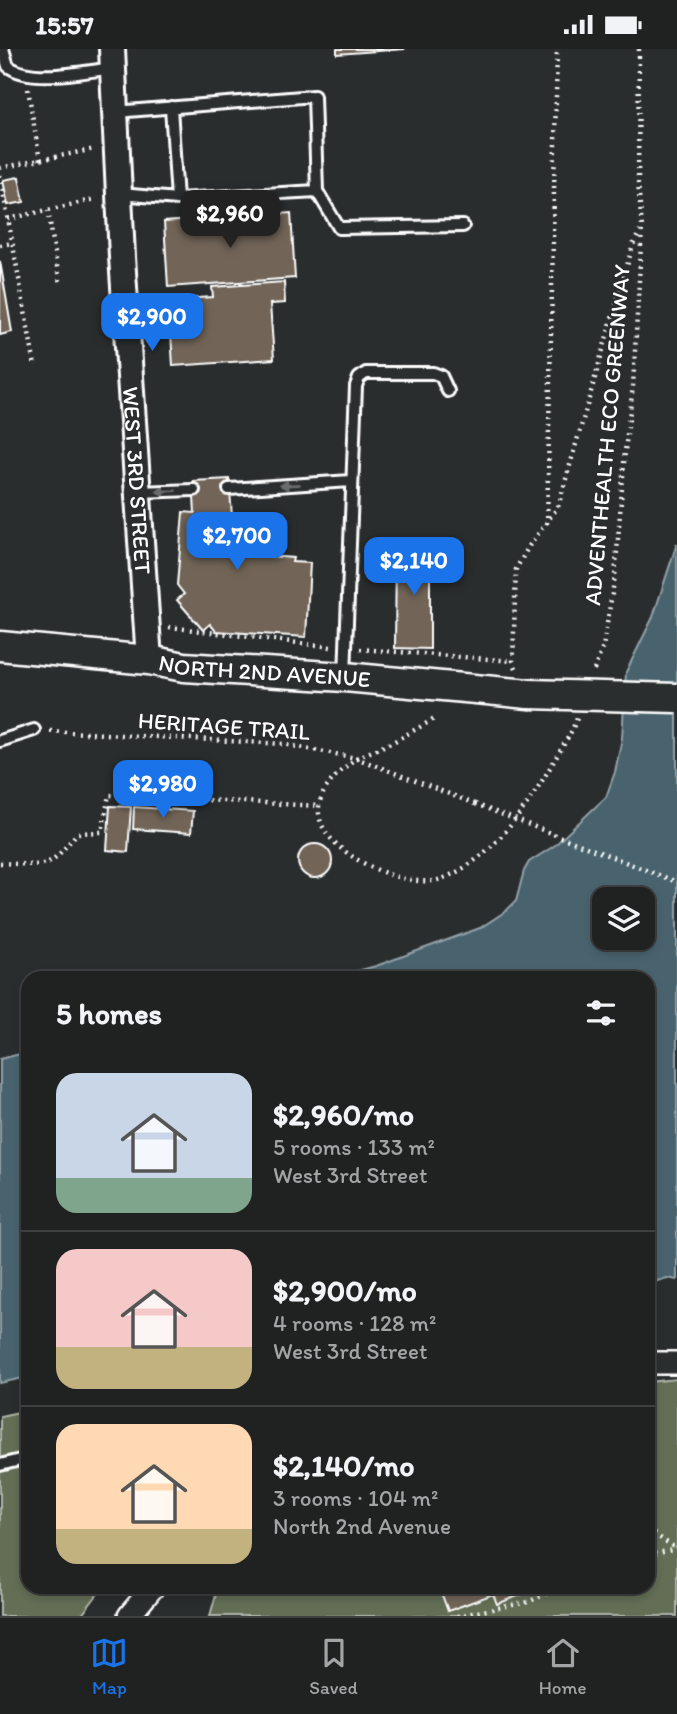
<!DOCTYPE html>
<html lang="en">
<head>
<meta charset="utf-8">
<style>
	body { margin:0; font-family:Itim,sans-serif; background:#2d2f2f; color:#f1f3f6; height:100vh; display:flex; flex-direction:column; font-size:26px; white-space:nowrap }
	* { box-sizing:border-box; margin:0 }
	p { font-size:23px; color:#a2a4a5 }
	.icon { flex:none; width:38px; height:38px; fill:none; stroke:currentColor; stroke-width:2; stroke-linecap:round; stroke-linejoin:round }
	.map { position:relative; flex:1; overflow:hidden }
	.sheet { position:absolute; left:21px; top:922px; width:634px; height:623px; display:flex; flex-direction:column; background:#202222; border-radius:21px; box-shadow:0 4px 10px #0003,0 0 0 2px #3d3f40 }
	.sheet>* { flex:none }
	.fabs { position:absolute; left:592px; top:838px; display:grid; gap:14px }
	.fabs a { display:grid; place-items:center; width:63px; height:63px; border-radius:14px; background:#202222; box-shadow:0 4px 10px #0003,0 0 0 2px #3d3f40; font-size:35px }
	.price { position:absolute; translate:-50% -60px; padding:0 16px; border-radius:14px; background:#1a73e8; color:#fff; font-size:23px; line-height:46px; filter:drop-shadow(0 2px 4px #0008) }
	.price::after { content:''; position:absolute; left:50%; top:42px; width:21px; height:16px; margin-left:-10px; background:inherit; clip-path:polygon(0 0,100% 0,50% 100%) }
	.price.active { background:#222; color:#fff }
	ul { padding:0; list-style:none }
	li { display:flex; align-items:center; gap:21px; height:175px; padding:0 35px }
	li+li { border-top:2px solid #3d3f40 }
	li span { display:grid; place-items:center; flex:none; width:196px; height:140px; border-radius:21px; color:#555 }
	li>.icon { margin-inline-start:auto }
	span .icon { width:84px; height:84px; fill:#fffc; stroke-width:1 }
	li b { font-size:30px }
	h2 { display:flex; justify-content:space-between; align-items:center; height:84px; padding:0 35px; font-size:30px }
	.status { display:flex; justify-content:space-between; align-items:center; height:49px; padding:0 35px; background:#202222; direction:ltr }
	.status svg { height:19px; fill:currentColor }
	.dock { display:flex; justify-content:space-around; align-items:center; height:98px; border-top:2px solid #3d3f40; background:#202222; font-size:19px; color:#a2a4a5 }
	.dock a { display:grid; justify-items:center; gap:4px }
	.dock .active { color:#1a73e8 }
	.map>svg:first-child { display:block }
	.green { fill:#636e55; stroke:#b1b6aa; stroke-width:2 }
	.water { fill:#4a636e; stroke:#92a1a8; stroke-width:2; fill-rule:evenodd }
	.building { fill:#726558; stroke:#fff; stroke-width:2 }
	.lines { fill:none; stroke-linecap:round; stroke-linejoin:round }
	.service-casing { stroke:#fff; stroke-width:16 }
	.minor-casing { stroke:#fff; stroke-width:26 }
	.tertiary-casing { stroke:#fff; stroke-width:30 }
	.secondary-casing { stroke:#fff; stroke-width:33 }
	.path { stroke:#fff; stroke-width:4.5; stroke-dasharray:2 5; stroke-linecap:butt }
	.service { stroke:#2a2d2e; stroke-width:10 }
	.minor { stroke:#2a2d2e; stroke-width:21 }
	.tertiary { stroke:#2a2d2e; stroke-width:24 }
	.secondary { stroke:#2a2d2e; stroke-width:28 }
	.secondary-bridge-casing { stroke:#fff; stroke-width:33; stroke-linecap:butt }
	.path-bridge { stroke:#fff; stroke-width:4.5; stroke-dasharray:2 5; stroke-linecap:butt }
	.secondary-bridge { stroke:#2a2d2e; stroke-width:28 }
	.oneway { fill:#6a6c6d }
	.labels { text-anchor:middle; dominant-baseline:central; stroke-width:5; stroke-linejoin:round; paint-order:stroke }
	.street-label { font-size:23px; fill:#fff; stroke:#2a2d2e }
</style>
</head>
<body>
<div class="status"><b>15:57</b><svg viewBox="0 0 49 12"><path d="M0 12V9h3v3zM5 12V6h3v6zM10 12V3h3v9zM15 12V0h3v12zM26 1h20v11H26zM47 4h2v5h-2z"/></svg></div>
<div class="map">
<svg width="677" height="1567" viewBox="0 0 677 1567">
	<rect width="100%" height="100%" fill="#2a2d2e"/>
	<filter id="ink" filterUnits="userSpaceOnUse"><feTurbulence type="fractalNoise" baseFrequency=".0143" numOctaves="2"/><feDisplacementMap in="SourceGraphic" scale="14" xChannelSelector="R" yChannelSelector="G"/><feConvolveMatrix kernelMatrix="1 2 1 2 8 2 1 2 1" color-interpolation-filters="sRGB"/></filter>
	<g filter="url(#ink)">
		<path class="green" d="M 677,1330 L 677,1567 L 210,1567 L 218,1538 L 648,1538 L 648,1333 Z
			M 28,1361 L 28,1538 L 103,1538 L 81,1567 L 0,1567 L 0,1367 Z"/>
		<path class="water" d="M 677,494 L 677,1231 L 667,1229 L 648,1235 L 648,929 L 331,929 L 376,917 L 480,879 L 506,862 L 516,852 L 524,822 L 529,813 L 554,797 L 606,748 L 615,723 L 622,689 L 626,623 L 653,568 ZM 604,850 L 642,850 L 642,889 L 604,889 Z
			M 28,1003 L 28,1328 L 0,1334 L 0,1010 Z"/>
		<path class="building" d="M 337,0 L 405,0 L 337,5 Z
			M 19,128 L 24,153 L 8,156 L 3,131 Z
			M 291,164 L 295,229 L 168,238 L 164,173 Z
			M 0,212 L 12,283 L 0,286 Z
			M 284,233 L 285,254 L 270,255 L 274,310 L 173,317 L 169,251 L 213,248 L 212,238 Z
			M 229,430 L 232,467 L 257,469 L 256,486 L 259,486 L 258,499 L 268,507 L 293,509 L 292,513 L 310,514 L 306,588 L 216,582 L 210,575 L 203,581 L 177,551 L 184,545 L 177,536 L 183,463 L 195,464 L 193,432 Z
			M 396,501 L 440,501 L 439,529 L 430,529 L 430,600 L 395,599 Z
			M 110,757 L 131,758 L 128,803 L 107,801 Z
			M 134,758 L 193,762 L 191,784 L 133,780 Z
			M298 812a17 17 0 1 1 34 0a17 17 0 1 1-34 0Z
			M 439,1538 L 541,1538 L 497,1555 L 493,1545 L 448,1562 Z"/>
		<g class="lines">
			<defs>
				<path id="service" d="M 3,0 L 8,17 C 31,35 86,22 114,19
					M 171,58 L 177,150
					M 115,63 L 314,47 L 317,142 L 177,150 L 120,145
					M 317,142 L 339,179 L 463,177
					M 229,440 L 351,432
					M 138,443 L 194,441
					M 345,626 L 356,337 L 359,329 L 366,324 L 433,324 L 441,327 L 448,342
					M 0,692 L 34,681
					M 0,1416 L 28,1409"/>
				<path id="minor" d="M 648,1314 L 677,1314
					M 129,1567 L 153,1538"/>
				<g id="tertiary">
					<path id="s1" d="M 112,0 L 122,208 L 149,611"/>
				</g>
				<g id="secondary">
					<path id="s2" d="M 0,597 L 149,611 L 184,618 L 345,628 L 529,645"/>
				</g>
			</defs>
			<use href="#service" class="service-casing"/>
			<use href="#minor" class="minor-casing"/>
			<use href="#tertiary" class="tertiary-casing"/>
			<use href="#secondary" class="secondary-casing"/>
			<path class="path" d="M 28,40 L 40,112
				M 0,119 L 95,100
				M 0,126 L 35,317
				M 48,161 L 60,236
				M 8,170 L 96,150
				M 0,196 L 13,194
				M 547,475 L 557,0
				M 169,578 L 331,598
				M 360,600 L 513,612
				M 516,619 L 513,612 L 516,520 L 529,497 L 558,458 L 633,196 L 640,182
				M 594,621 L 603,598 L 615,527 L 625,402 L 633,337 L 642,178 L 638,134 L 639,0
				M 50,682 L 283,695 L 356,709 L 393,693 L 436,669
				M 475,755 L 356,709 C 339,723 313,744 320,770 C 328,806 408,842 441,830 C 494,811 530,753 557,707 C 564,695 572,683 577,669
				M 0,814 C 48,816 46,823 77,784 L 102,783 L 109,746 L 320,757
				M 648,1481 L 677,1500
				M 648,1506 L 677,1500
				M 457,1567 L 528,1553 L 561,1538"/>
			<use href="#service" class="service"/>
			<use href="#minor" class="minor"/>
			<use href="#tertiary" class="tertiary"/>
			<use href="#secondary" class="secondary"/>
			<defs>
				<path id="secondary-bridge" d="M 529,645 L 677,649"/>
			</defs>
			<use href="#secondary-bridge" class="secondary-bridge-casing"/>
			<path class="path-bridge" d="M 475,755 L 677,833"/>
			<use href="#secondary-bridge" class="secondary-bridge"/>
		</g>
		<defs><path id="oneway-solid" d="M-6-.8H1V-3.2L6.5 0L1 3.2V.8H-6Z" transform="scale(1.75)"/></defs>
		<g class="oneway">
			<use href="#oneway-solid" transform="translate(290 436) rotate(177)"/>
			<use href="#oneway-solid" transform="translate(166 442) rotate(178)"/>
		</g>
	</g>
	<g class="labels">
		<g class="street-label">
			<text transform="translate(607 386) rotate(-85)">ADVENTHEALTH ECO GREENWAY</text>
			<text stroke="none"><textPath href="#s1" startOffset="432">WEST 3RD STREET</textPath></text>
			<text stroke="none"><textPath href="#s2" startOffset="266">NORTH 2ND AVENUE</textPath></text>
			<text transform="translate(224 677) rotate(4)">HERITAGE TRAIL</text>
		</g>
	</g>
</svg>
<div class="fabs">
<a><svg class="icon" aria-label="layers" viewBox="0 0 24 24"><path d="M12 4l9 5-9 5-9-5zM3 14l9 5 9-5"/></svg></a>
</div>
<b class="price active" style="left:230px;top:201px">$2,960</b>
<b class="price" style="left:152px;top:304px">$2,900</b>
<b class="price" style="left:237px;top:523px">$2,700</b>
<b class="price" style="left:414px;top:548px">$2,140</b>
<b class="price" style="left:163px;top:771px">$2,980</b>
<section class="sheet">
<h2>5 homes<svg class="icon" aria-label="filters" viewBox="0 0 24 24"><path d="M4 7h16M4 17h16"/><circle cx="9" cy="7" r="2"/><circle cx="15" cy="17" r="2"/></svg></h2>
<ul>
<li><span style="background:linear-gradient(#c9d6e8 75%,#7fa58c 0)"><svg class="icon" aria-label="home" viewBox="0 0 24 24"><path d="M3 11l9-7 9 7M6 9v11h12V9"/></svg></span><div><b>$2,960/mo</b><p>5 rooms · 133 m²</p><p>West 3rd Street</p></div></li>
<li><span style="background:linear-gradient(#f6c9c9 70%,#c2b280 0)"><svg class="icon" aria-label="home" viewBox="0 0 24 24"><path d="M3 11l9-7 9 7M6 9v11h12V9"/></svg></span><div><b>$2,900/mo</b><p>4 rooms · 128 m²</p><p>West 3rd Street</p></div></li>
<li><span style="background:linear-gradient(#ffd9b3 75%,#c2b280 0)"><svg class="icon" aria-label="home" viewBox="0 0 24 24"><path d="M3 11l9-7 9 7M6 9v11h12V9"/></svg></span><div><b>$2,140/mo</b><p>3 rooms · 104 m²</p><p>North 2nd Avenue</p></div></li>
</ul>
</section>
</div>
<nav class="dock">
<a class="active"><svg class="icon" aria-label="map" viewBox="0 0 24 24"><path d="M3 6l6-2 6 2 6-2v14l-6 2-6-2-6 2zM9 4v14M15 6v14"/></svg>Map</a>
<a><svg class="icon" aria-label="saved" viewBox="0 0 24 24"><path d="M7 4h10v16l-5-4-5 4z"/></svg>Saved</a>
<a><svg class="icon" aria-label="home" viewBox="0 0 24 24"><path d="M3 11l9-7 9 7M6 9v11h12V9"/></svg>Home</a>
</nav>
</body>
</html>
